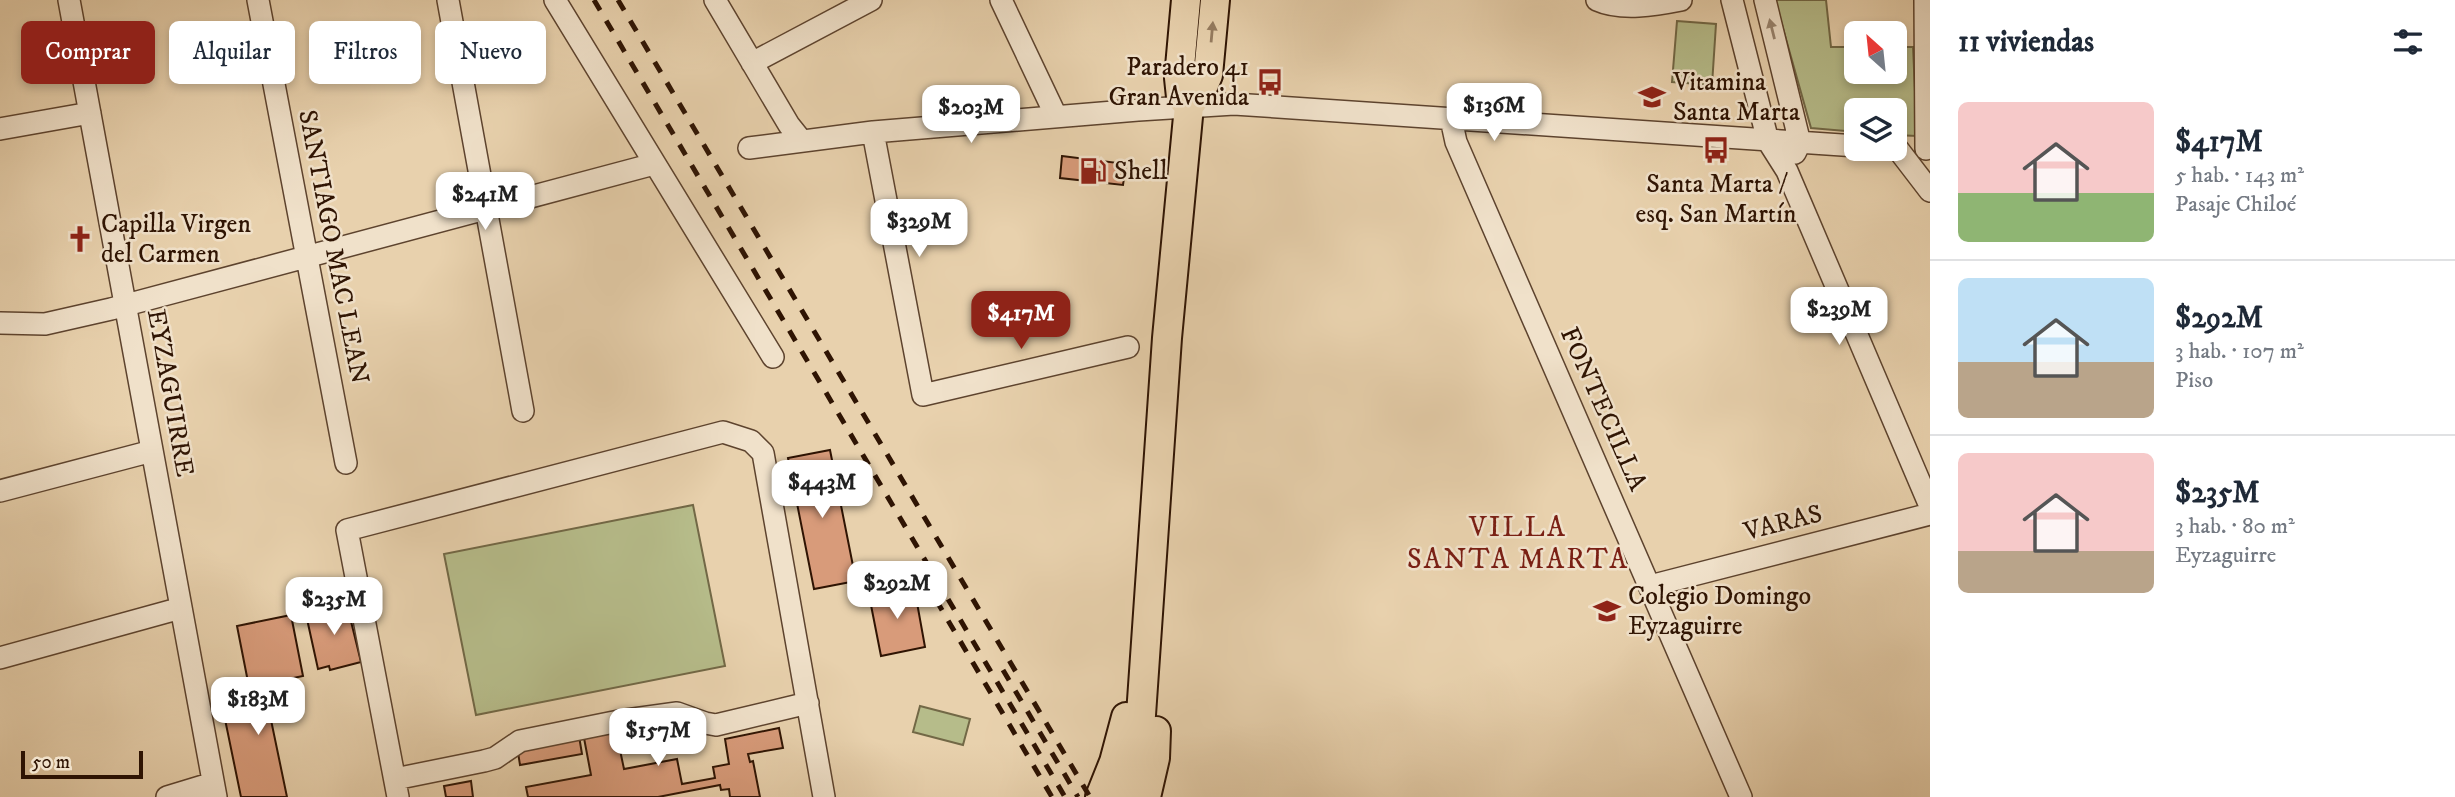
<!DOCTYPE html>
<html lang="es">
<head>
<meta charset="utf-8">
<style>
	body { margin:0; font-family:"IM FELL DW Pica",serif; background:#f6f6f7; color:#1f2937; height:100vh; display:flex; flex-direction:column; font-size:26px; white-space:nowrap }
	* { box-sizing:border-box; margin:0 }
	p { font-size:23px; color:#747a83 }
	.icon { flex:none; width:38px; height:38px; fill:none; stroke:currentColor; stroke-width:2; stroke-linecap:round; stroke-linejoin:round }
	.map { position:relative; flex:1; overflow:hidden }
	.details { display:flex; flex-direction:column; background:#fff; width:525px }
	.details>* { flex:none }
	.banner { position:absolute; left:21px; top:21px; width:665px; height:63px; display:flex; gap:14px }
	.needle { width:46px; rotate:333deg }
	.fabs { position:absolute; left:1844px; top:21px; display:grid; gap:14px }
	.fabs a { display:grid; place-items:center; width:63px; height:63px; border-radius:10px; background:#fff; box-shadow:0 4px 10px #0003; font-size:35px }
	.scale { position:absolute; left:21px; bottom:18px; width:122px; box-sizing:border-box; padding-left:7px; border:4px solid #2f1403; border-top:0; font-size:19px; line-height:24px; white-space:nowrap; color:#2f1403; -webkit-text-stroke:5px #f0e1ca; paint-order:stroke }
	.price { position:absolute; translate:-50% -60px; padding:0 16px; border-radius:14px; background:#fff; color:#222; font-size:23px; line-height:46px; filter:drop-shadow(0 2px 4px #0008) }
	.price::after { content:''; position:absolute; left:50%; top:42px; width:21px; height:16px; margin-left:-10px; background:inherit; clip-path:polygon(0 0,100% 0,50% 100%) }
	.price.selected { background:#8f2418; color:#fff }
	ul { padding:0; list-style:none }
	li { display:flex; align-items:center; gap:21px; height:175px; padding:0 28px }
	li+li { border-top:2px solid #e0e1e3 }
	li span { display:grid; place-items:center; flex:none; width:196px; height:140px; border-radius:10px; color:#555 }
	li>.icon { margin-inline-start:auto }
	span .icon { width:84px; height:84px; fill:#fffc; stroke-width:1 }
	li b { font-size:30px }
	h2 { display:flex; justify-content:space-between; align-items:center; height:84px; padding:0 28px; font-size:30px }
	.tag { padding:0 24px; border-radius:10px; background:#fff; box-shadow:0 4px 10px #0003; font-size:24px; line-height:63px }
	.tag.selected { background:#8f2418; color:#fff }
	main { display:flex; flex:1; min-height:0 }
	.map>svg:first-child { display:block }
	.green { fill:#b6bc8a; stroke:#726846; stroke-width:2 }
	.building { fill:#d89b7a; stroke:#2f1403; stroke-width:2 }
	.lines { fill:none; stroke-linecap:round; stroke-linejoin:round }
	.minor-casing { stroke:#5d432e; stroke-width:24 }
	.major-casing { stroke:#2f1403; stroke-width:32 }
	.minor { stroke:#f0e1ca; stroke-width:21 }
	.major { stroke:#e8d1ad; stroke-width:28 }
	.rail { stroke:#2f1403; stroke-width:5; stroke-dasharray:12 12; stroke-linecap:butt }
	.oneway { fill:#998570 }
	.oneway2 { fill:#957c60 }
	.labels { text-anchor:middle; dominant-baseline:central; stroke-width:5; stroke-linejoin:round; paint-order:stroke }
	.poi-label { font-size:26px; fill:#2f1403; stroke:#f0e1ca; text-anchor:start }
	.street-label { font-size:26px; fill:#2f1403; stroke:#f0e1ca }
	.neighbourhood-label { font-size:28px; letter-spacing:2px; fill:#7a1f14; stroke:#f0e1ca }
</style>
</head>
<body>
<main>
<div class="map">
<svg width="1930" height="797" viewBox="0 0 1930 797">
	<rect width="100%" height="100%" fill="#e8d1ad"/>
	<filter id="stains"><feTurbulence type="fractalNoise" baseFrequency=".00286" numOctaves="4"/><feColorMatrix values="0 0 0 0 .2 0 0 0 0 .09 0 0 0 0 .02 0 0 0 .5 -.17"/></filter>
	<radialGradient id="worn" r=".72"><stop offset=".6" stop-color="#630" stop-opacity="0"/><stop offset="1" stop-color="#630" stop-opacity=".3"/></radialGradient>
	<path class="green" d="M 1775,0 L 1826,0 L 1831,47 L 1857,47 L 1857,72 L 1895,72 L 1895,47 L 1913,47 L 1917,136 L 1895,135 L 1895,110 L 1857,110 L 1857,132 L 1811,128 Z
		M 1677,21 L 1716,24 L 1712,85 L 1672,82 Z
		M 693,505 L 725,666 L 476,715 L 444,554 Z
		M 920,706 L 970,719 L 963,745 L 913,732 Z"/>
	<path class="building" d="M 1062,156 L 1126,164 L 1123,185 L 1060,178 Z
		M 830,450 L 856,581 L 814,589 L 788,458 Z
		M 914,586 L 925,647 L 881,656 L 869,595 Z
		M 346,601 L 361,662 L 330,670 L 329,666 L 318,669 L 307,619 L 318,617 L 316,608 Z
		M 291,615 L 303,676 L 249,687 L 237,626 Z
		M 290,680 L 297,714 L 271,720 L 287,797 L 241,797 L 220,695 Z
		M 670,722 L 674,740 L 620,750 L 624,769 L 677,759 L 682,784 L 715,778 L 713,767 L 729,764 L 725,739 L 779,728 L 783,748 L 748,754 L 750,762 L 753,761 L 760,797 L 730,797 L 729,789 L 721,790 L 720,785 L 658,797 L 528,797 L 526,787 L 591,775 L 584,738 Z
		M 579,736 L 582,754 L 520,765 L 517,746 Z
		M 471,781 L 473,797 L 446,797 L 444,786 Z"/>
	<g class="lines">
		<defs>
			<path id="minor" d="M 69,0 L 216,797
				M 258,0 L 346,463
				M 448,0 L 523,411
				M 555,0 L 773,357
				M 715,0 L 789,125 L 801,140
				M 1001,0 L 1056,116
				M 1597,0 C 1621,11 1656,5 1681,0
				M 1732,0 L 1768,141 L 1787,171 L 1930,506
				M 1765,0 L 1800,143 L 1795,153
				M 1925,0 L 1926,149
				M 752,63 L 871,0
				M 1451,119 L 1456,142 L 1741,797
				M 0,129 L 90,113
				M 873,132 L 923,395 L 1128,347
				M 749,148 L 873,132 L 1138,110 L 1234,104 L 1857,146
				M 1897,148 L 1930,191
				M 0,323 L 45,324 L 111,309 L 654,164
				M 0,491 L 152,451
				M 1650,586 L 1930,514
				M 0,658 L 181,608
				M 395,779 L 484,761 L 495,758 L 520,741 L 619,721 L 677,713 L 705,723 L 716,725 L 808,703
				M 167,797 L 213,783
				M 398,797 L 347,530 L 723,432 L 751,441 L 763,453 L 824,797"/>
			<path id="major" d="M 1186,0 L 1179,78 L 1181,97 L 1189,106
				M 1100,797 L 1114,762 L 1126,717
				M 1124,797 L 1135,760 L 1141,715 L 1167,338 L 1189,106 L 1202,89 L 1208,75 L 1215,0
				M 1146,797 L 1155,758 L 1156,731"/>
		</defs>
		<use href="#minor" class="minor-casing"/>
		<use href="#major" class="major-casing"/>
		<use href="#minor" class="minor"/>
		<use href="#major" class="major"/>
		<path class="rail" d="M 594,0 L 1065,797
			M 618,0 L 1090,797
			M 936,600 L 1052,797
			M 1003,670 L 1078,797"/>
	</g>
	<defs><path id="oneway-solid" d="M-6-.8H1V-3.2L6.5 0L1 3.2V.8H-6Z" transform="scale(1.75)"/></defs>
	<use class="oneway" href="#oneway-solid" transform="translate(1772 29) rotate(-104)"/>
	<use class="oneway2" href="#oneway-solid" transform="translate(1212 32) rotate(-85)"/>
	<defs>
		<symbol id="bus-bare" viewBox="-9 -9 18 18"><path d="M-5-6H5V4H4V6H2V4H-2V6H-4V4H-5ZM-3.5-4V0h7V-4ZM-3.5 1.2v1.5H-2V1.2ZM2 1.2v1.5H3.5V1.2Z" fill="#8f2418" stroke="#f0e1ca" stroke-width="2.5" paint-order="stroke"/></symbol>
		<symbol id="school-bare" viewBox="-9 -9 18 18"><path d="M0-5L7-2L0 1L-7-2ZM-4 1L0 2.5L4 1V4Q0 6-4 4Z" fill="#8f2418" stroke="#f0e1ca" stroke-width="2.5" paint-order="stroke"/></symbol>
		<symbol id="fuel-bare" viewBox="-9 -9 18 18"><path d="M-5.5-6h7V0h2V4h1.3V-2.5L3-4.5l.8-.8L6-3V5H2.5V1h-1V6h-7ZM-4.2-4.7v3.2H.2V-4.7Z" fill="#8f2418" stroke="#f0e1ca" stroke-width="2.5" paint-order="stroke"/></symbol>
		<symbol id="church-bare" viewBox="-9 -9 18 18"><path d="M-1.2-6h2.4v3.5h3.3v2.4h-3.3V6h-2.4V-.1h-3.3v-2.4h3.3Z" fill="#8f2418" stroke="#f0e1ca" stroke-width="2.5" paint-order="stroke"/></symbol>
	</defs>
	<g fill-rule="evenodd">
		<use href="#bus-bare" x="1251" y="63" width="38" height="38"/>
		<use href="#school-bare" x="1633" y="78" width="38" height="38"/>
		<use href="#bus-bare" x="1697" y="131" width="38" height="38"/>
		<use href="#fuel-bare" x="1074" y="152" width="38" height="38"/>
		<use href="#church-bare" x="61" y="220" width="38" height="38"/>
		<use href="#school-bare" x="1588" y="592" width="38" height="38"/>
	</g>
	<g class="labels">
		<g class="poi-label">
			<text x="1249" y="67" text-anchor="end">Paradero 41<tspan x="1249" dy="30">Gran Avenida</tspan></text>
			<text x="1673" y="82">Vitamina<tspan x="1673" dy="30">Santa Marta</tspan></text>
			<text x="1114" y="171">Shell</text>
			<text x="1716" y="184" text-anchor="middle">Santa Marta /<tspan x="1716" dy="30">esq. San Martín</tspan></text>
			<text x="101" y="224">Capilla Virgen<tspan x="101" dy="30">del Carmen</tspan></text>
			<text x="1628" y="596">Colegio Domingo<tspan x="1628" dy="30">Eyzaguirre</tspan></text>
		</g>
		<g class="street-label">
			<text transform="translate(333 247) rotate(79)">SANTIAGO MAC LEAN</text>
			<text transform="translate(170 393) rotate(80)">EYZAGUIRRE</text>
			<text transform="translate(1603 409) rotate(66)">FONTECILLA</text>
			<text transform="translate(1783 523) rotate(-14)">VARAS</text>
		</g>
		<g class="neighbourhood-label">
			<text x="1518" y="527">VILLA<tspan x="1518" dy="32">SANTA MARTA</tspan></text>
		</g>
	</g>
	<rect width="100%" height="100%" filter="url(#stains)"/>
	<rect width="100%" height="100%" fill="url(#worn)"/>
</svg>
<div class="fabs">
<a><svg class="needle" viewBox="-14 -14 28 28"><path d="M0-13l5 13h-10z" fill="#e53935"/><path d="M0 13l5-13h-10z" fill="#747a83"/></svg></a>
<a><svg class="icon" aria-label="layers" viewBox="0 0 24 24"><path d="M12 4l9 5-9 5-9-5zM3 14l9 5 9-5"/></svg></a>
</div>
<div class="scale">50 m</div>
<b class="price" style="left:1494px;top:143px">$136M</b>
<b class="price" style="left:971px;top:145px">$203M</b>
<b class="price" style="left:485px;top:232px">$241M</b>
<b class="price" style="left:919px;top:259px">$329M</b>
<b class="price" style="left:1839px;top:347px">$239M</b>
<b class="price selected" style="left:1021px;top:351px">$417M</b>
<b class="price" style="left:822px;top:520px">$443M</b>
<b class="price" style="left:897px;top:621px">$292M</b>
<b class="price" style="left:334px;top:637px">$235M</b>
<b class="price" style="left:258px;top:737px">$183M</b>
<b class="price" style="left:658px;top:768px">$157M</b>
<div class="banner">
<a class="tag selected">Comprar</a>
<a class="tag">Alquilar</a>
<a class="tag">Filtros</a>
<a class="tag">Nuevo</a>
</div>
</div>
<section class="details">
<h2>11 viviendas<svg class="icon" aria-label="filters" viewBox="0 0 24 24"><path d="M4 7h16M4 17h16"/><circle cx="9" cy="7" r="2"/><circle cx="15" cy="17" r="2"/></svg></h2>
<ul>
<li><span style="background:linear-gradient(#f6c9c9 65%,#8fb573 0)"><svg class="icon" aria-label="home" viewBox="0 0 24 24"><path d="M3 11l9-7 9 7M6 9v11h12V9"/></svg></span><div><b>$417M</b><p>5 hab. · 143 m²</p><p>Pasaje Chiloé</p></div></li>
<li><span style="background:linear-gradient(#bfe0f5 60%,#b9a48a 0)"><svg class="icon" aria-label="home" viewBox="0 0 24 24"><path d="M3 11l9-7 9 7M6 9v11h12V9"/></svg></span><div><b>$292M</b><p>3 hab. · 107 m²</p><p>Piso</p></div></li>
<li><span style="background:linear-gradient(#f6c9c9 70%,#b9a48a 0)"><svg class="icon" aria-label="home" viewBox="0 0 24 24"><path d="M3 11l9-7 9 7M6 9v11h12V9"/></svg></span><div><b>$235M</b><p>3 hab. · 80 m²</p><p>Eyzaguirre</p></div></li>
</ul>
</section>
</main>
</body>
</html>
